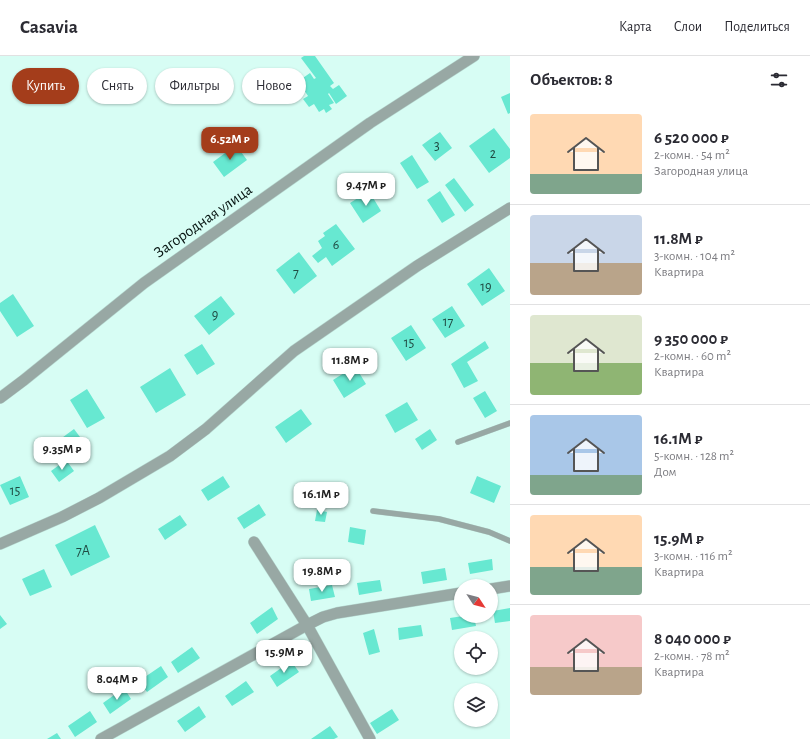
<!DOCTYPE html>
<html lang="ru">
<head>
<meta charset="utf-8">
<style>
	body { margin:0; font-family:"Alegreya Sans",sans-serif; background:#f7f7f7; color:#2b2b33; height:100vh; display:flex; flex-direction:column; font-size:15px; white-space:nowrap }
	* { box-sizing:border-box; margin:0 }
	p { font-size:13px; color:#7c7c81 }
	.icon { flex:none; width:22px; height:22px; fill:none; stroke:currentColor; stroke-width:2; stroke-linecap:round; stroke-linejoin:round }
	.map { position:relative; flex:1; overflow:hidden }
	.details { display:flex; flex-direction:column; background:#fff; width:300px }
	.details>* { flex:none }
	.guide { position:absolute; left:12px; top:12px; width:380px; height:36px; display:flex; gap:8px }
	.needle { width:26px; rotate:126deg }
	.controls { position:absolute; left:454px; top:523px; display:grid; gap:8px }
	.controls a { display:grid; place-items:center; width:44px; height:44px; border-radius:50%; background:#fff; box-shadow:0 1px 3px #0004; font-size:20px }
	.price { position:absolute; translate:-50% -34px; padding:0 9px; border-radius:8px; background:#fff; color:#222; font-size:13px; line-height:26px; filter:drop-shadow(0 1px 2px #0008) }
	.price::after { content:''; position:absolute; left:50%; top:24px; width:12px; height:9px; margin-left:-6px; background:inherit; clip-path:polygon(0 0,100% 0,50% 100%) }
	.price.selected { background:#a43d1b; color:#fff }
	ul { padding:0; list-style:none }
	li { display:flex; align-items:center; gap:12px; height:100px; padding:0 20px }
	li+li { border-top:1px solid #e1e1e2 }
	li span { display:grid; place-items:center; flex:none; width:112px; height:80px; border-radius:4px; color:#555 }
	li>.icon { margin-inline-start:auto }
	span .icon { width:48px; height:48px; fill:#fffc; stroke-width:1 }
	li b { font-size:17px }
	h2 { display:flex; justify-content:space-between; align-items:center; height:48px; padding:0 20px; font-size:17px }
	.pill { padding:0 14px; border-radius:18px; background:#fff; box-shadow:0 1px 3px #0004; font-size:14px; line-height:36px }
	.pill.selected { background:#a43d1b; color:#fff }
	header { display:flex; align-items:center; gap:24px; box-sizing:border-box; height:56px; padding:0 20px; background:#fff; border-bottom:1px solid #e1e1e2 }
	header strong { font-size:19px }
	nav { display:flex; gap:22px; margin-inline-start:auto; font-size:14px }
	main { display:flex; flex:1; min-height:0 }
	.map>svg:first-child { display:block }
	.building { fill:#67e8d1 }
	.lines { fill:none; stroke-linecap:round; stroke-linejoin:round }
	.lane-casing { stroke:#b6d8d0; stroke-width:6 }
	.street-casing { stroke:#b6d8d0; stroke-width:12 }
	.lane { stroke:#98a8a4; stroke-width:5.5 }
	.street { stroke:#98a8a4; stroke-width:11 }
	.labels { text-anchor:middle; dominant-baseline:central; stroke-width:3; stroke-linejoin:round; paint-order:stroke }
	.number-label { font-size:14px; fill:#1f4a42 }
	.street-label { font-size:16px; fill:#071512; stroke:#d7fdf4 }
</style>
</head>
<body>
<header>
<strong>Casavia</strong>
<nav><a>Карта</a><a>Слои</a><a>Поделиться</a></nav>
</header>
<main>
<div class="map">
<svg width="510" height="683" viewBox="0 0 510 683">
	<rect width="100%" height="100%" fill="#d7fdf4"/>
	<path class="building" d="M 304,0 L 315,0 L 334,27 L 330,30 L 333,33 L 339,29 L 347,40 L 336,48 L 329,37 L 328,38 L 334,47 L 329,49 L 332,53 L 326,57 L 324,53 L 319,56 L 314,48 L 309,51 L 303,43 L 308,40 L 302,31 L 304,30 L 300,24 L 310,17 L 314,23 L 316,22 L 301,2 Z
		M 510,37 L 510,57 L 508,58 L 501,41 Z
		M 494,72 L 510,93 L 510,102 L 489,117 L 469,90 Z
		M 440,76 L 452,92 L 435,105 L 422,89 Z
		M 236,89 L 247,104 L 224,121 L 213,106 Z
		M 412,99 L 429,126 L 417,133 L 400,107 Z
		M 454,122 L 474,149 L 465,156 L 445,129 Z
		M 369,135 L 381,155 L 363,167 L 350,147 Z
		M 440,135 L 455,159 L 442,167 L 427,144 Z
		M 336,168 L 355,193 L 332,210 L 326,201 L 318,207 L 312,200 L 322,192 L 318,185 L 325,180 L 323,177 Z
		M 299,196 L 317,220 L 294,238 L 276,214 Z
		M 489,212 L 505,235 L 482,250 L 467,228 Z
		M 13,238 L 34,270 L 17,281 L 0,255 L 0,247 Z
		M 221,240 L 235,258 L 209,279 L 194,260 Z
		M 452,250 L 465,270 L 445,282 L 432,263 Z
		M 411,269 L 426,292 L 406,305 L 391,282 Z
		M 485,285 L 489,292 L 467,306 L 478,325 L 464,332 L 451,308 Z
		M 202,288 L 215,308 L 197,319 L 184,299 Z
		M 355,310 L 366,328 L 344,342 L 333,324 Z
		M 170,312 L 186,339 L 156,357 L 140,331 Z
		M 87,333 L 105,362 L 87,372 L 70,344 Z
		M 485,335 L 497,355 L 485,362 L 473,342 Z
		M 407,346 L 418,364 L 395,377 L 385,359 Z
		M 301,353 L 312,368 L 286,387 L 275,371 Z
		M 74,373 L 86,389 L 67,403 L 55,387 Z
		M 430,373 L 437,384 L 422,394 L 415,383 Z
		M 66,404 L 74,415 L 59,426 L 51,415 Z
		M 20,420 L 29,441 L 10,449 L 0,429 Z
		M 223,420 L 230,431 L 208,445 L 201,434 Z
		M 477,420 L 501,430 L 494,447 L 470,437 Z
		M 259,448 L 266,459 L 244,473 L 237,462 Z
		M 317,454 L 327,456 L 325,466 L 315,465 Z
		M 180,459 L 187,469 L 165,484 L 158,473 Z
		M 95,469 L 110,501 L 71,520 L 55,489 Z
		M 350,471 L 366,474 L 364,489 L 348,486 Z
		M 492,503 L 493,514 L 470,518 L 468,507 Z
		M 445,512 L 447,524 L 423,528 L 421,516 Z
		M 44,513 L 52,531 L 30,540 L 22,523 Z
		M 380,524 L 382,535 L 359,539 L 357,527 Z
		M 332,529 L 335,541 L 311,545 L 309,533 Z
		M 272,551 L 278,563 L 257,578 L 250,567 Z
		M 510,552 L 510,565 L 495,567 L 493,555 Z
		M 0,559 L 7,568 L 0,573 Z
		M 463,560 L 474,560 L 476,570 L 452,574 L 450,562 Z
		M 421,569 L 423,580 L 399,584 L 398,572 Z
		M 374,573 L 380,596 L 369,599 L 363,577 Z
		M 192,591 L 200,602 L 178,617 L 171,606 Z
		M 291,605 L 299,616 L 277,631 L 270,620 Z
		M 161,610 L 168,621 L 147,636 L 139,625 Z
		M 246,625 L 254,636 L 232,650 L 225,640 Z
		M 124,632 L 131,643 L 110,658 L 103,647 Z
		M 199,650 L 206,661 L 185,676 L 177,665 Z
		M 392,653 L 399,664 L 377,678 L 370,667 Z
		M 90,655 L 97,666 L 75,681 L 68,670 Z
		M 330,670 L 338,681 L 334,683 L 311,683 Z
		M 57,677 L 61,683 L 47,683 Z"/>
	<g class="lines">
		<defs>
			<path id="lane" d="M 458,386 L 510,367
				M 373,455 L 439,463 L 489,476 L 510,485"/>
			<path id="street" d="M 0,342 L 24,324 L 144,227 L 370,67 L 474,0
				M 254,486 L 307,569 L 370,683
				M 0,488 L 62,461 L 99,442 L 170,400 L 206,373 L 294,295 L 417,210 L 510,152
				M 491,533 L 510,530
				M 101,683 L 307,569 L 323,561 L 337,557 L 461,537"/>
		</defs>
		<use href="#lane" class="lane-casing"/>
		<use href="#street" class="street-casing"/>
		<use href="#lane" class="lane"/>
		<use href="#street" class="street"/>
	</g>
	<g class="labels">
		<g class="number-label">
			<text x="437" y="90">3</text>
			<text x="493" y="98">2</text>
			<text x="336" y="189">6</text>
			<text x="296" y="217">7</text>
			<text x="486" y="231">19</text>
			<text x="215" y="259">9</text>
			<text x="448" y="266">17</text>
			<text x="409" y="287">15</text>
			<text x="15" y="435">15</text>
			<text x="83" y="495">7А</text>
		</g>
		<g class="street-label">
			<text transform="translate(203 165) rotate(-35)">Загородная улица</text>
		</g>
	</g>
</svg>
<div class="controls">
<a><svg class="needle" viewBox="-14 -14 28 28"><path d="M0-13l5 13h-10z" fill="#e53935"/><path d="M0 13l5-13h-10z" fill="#7c7c81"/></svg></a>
<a><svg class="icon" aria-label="locate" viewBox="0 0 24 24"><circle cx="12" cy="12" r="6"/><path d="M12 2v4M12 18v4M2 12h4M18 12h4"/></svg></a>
<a><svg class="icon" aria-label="layers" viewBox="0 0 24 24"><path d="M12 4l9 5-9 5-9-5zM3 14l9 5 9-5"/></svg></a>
</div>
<b class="price selected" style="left:230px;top:105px">6.52M ₽</b>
<b class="price" style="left:366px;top:151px">9.47M ₽</b>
<b class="price" style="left:350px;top:326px">11.8M ₽</b>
<b class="price" style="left:62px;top:415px">9.35M ₽</b>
<b class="price" style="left:321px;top:460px">16.1M ₽</b>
<b class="price" style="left:322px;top:537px">19.8M ₽</b>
<b class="price" style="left:284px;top:618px">15.9M ₽</b>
<b class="price" style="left:117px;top:645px">8.04M ₽</b>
<div class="guide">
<a class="pill selected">Купить</a>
<a class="pill">Снять</a>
<a class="pill">Фильтры</a>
<a class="pill">Новое</a>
</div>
</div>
<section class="details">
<h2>Объектов: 8<svg class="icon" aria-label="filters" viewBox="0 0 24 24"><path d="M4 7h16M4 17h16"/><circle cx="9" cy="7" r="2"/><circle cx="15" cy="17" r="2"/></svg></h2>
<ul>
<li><span style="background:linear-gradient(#ffd9b3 75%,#7fa58c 0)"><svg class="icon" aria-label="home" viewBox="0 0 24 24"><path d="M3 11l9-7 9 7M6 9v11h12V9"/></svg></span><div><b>6 520 000 ₽</b><p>2-комн. · 54 m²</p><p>Загородная улица</p></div></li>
<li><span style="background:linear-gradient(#c9d6e8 60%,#b9a48a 0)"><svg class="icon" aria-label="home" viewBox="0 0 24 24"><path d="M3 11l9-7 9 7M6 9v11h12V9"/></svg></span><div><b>11.8M ₽</b><p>3-комн. · 104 m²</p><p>Квартира</p></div></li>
<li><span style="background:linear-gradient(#dfe7d0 60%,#8fb573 0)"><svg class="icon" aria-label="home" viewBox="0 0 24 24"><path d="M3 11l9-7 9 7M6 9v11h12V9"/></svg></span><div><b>9 350 000 ₽</b><p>2-комн. · 60 m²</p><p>Квартира</p></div></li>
<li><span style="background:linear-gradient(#a9c7e8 75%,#7fa58c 0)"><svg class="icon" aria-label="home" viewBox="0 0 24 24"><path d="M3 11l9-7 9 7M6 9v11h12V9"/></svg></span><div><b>16.1M ₽</b><p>5-комн. · 128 m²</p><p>Дом</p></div></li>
<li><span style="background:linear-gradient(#ffd9b3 65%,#7fa58c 0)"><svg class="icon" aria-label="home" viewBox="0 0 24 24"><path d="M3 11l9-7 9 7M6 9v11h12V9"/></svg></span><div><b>15.9M ₽</b><p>3-комн. · 116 m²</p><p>Квартира</p></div></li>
<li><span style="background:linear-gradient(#f6c9c9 65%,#b9a48a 0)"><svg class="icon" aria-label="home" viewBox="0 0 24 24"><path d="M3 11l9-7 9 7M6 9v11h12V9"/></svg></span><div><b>8 040 000 ₽</b><p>2-комн. · 78 m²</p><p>Квартира</p></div></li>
</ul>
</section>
</main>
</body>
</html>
